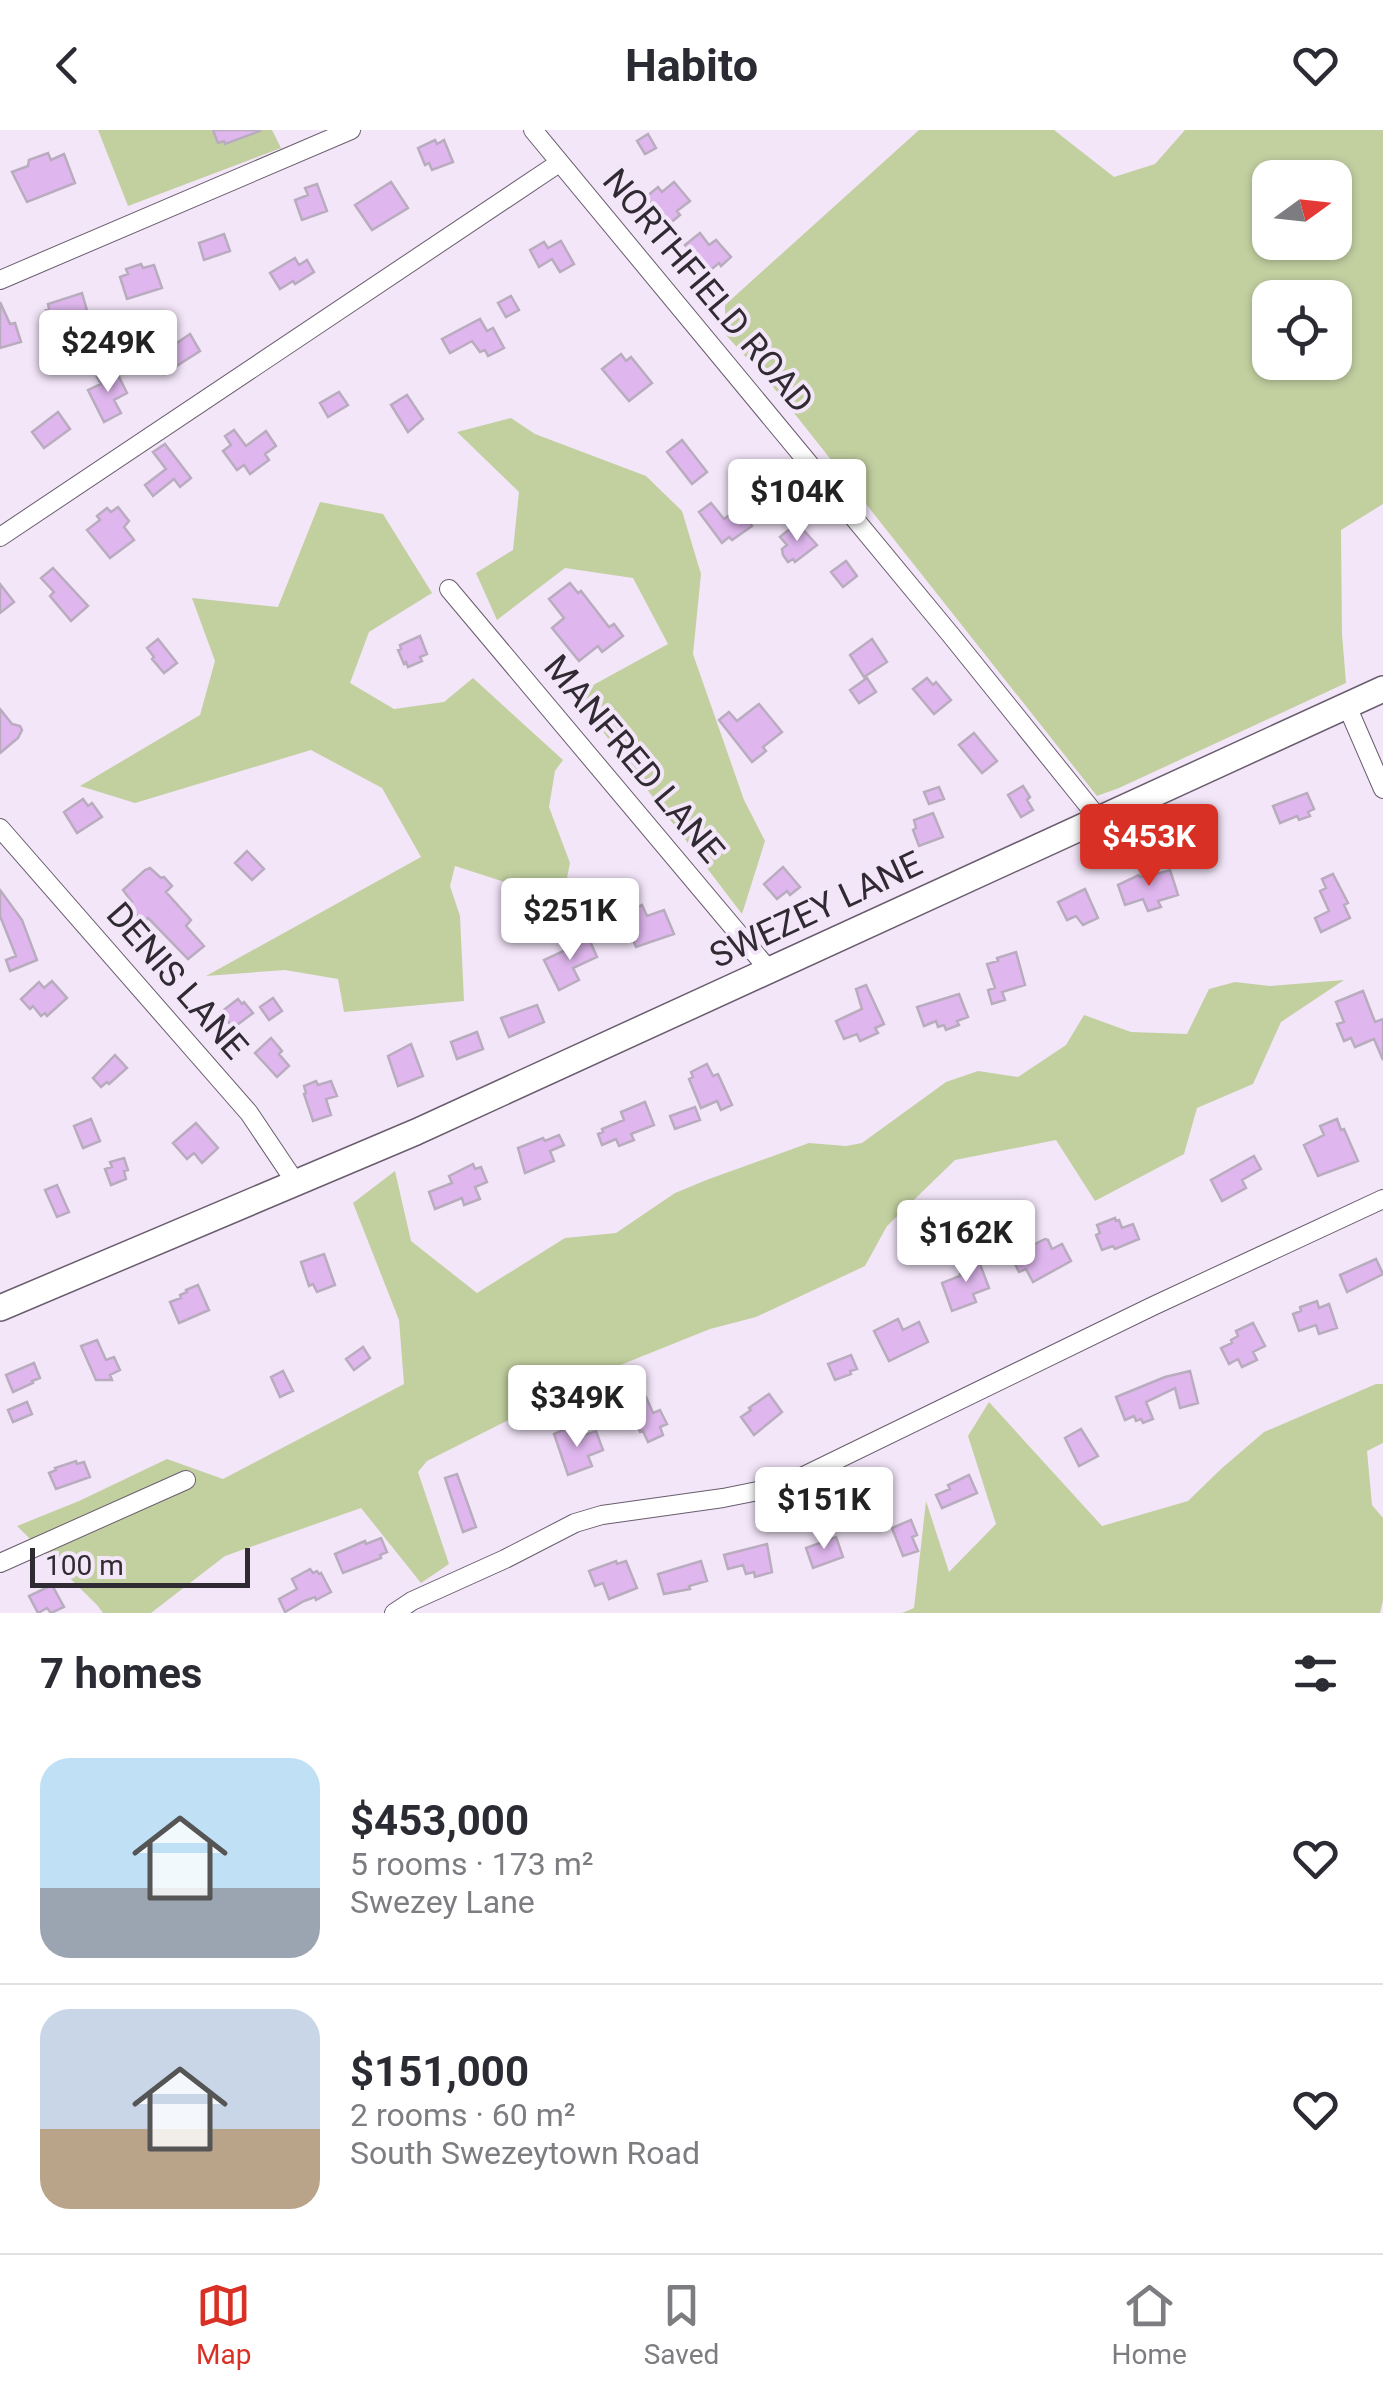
<!DOCTYPE html>
<html lang="en">
<head>
<meta charset="utf-8">
<style>
	body { margin:0; font-family:Roboto,sans-serif; background:#f7f7f7; color:#2b2b33; height:100vh; display:flex; flex-direction:column; font-size:38px; white-space:nowrap }
	* { box-sizing:border-box; margin:0 }
	p { font-size:32px; color:#7c7c81 }
	.icon { flex:none; width:55px; height:55px; fill:none; stroke:currentColor; stroke-width:2; stroke-linecap:round; stroke-linejoin:round }
	.map { position:relative; height:1483px; overflow:hidden }
	.sheet { display:flex; flex-direction:column; background:#fff; flex:1 }
	.sheet>* { flex:none }
	.needle { width:65px; rotate:75deg }
	.fabs { position:absolute; left:1252px; top:30px; display:grid; gap:20px }
	.fabs a { display:grid; place-items:center; width:100px; height:100px; border-radius:20px; background:#fff; box-shadow:0 2px 8px #0004; font-size:50px }
	.scale { position:absolute; left:30px; bottom:25px; width:220px; box-sizing:border-box; padding-left:10px; border:5px solid #302a32; border-top:0; font-size:28px; line-height:35px; white-space:nowrap; color:#302a32; -webkit-text-stroke:8px #f3e6f9; paint-order:stroke }
	.price { position:absolute; translate:-50% -85px; padding:0 22px; border-radius:10px; background:#fff; color:#222; font-size:32px; line-height:65px; filter:drop-shadow(0 2px 5px #0008) }
	.price::after { content:''; position:absolute; left:50%; top:60px; width:30px; height:22px; margin-left:-15px; background:inherit; clip-path:polygon(0 0,100% 0,50% 100%) }
	.price.active { background:#d93025; color:#fff }
	ul { padding:0; list-style:none }
	li { display:flex; align-items:center; gap:30px; height:250px; padding:0 40px }
	li+li { border-top:2px solid #e1e1e2 }
	li span { display:grid; place-items:center; flex:none; width:280px; height:200px; border-radius:30px; color:#555 }
	li>.icon { margin-inline-start:auto }
	span .icon { width:120px; height:120px; fill:#fffc; stroke-width:1 }
	li b { font-size:42px }
	h2 { display:flex; justify-content:space-between; align-items:center; height:120px; padding:0 40px; font-size:42px }
	header { display:flex; justify-content:space-between; align-items:center; height:130px; padding:0 40px; background:#fff; font-size:45px; font-weight:700 }
	.tab-bar { display:flex; justify-content:space-around; align-items:center; height:140px; border-top:2px solid #e1e1e2; background:#fff; font-size:28px; color:#7c7c81 }
	.tab-bar a { display:grid; justify-items:center; gap:5px }
	.tab-bar .active { color:#d93025 }
	.map>svg:first-child { display:block }
	.green { fill:#c2d0a0; fill-rule:evenodd }
	.building { fill:#dfb7ee; stroke:#b9acbe; stroke-width:2.5 }
	.lines { fill:none; stroke-linecap:round; stroke-linejoin:round }
	.street-casing { stroke:#695d6e; stroke-width:20 }
	.secondary-casing { stroke:#695d6e; stroke-width:28 }
	.street { stroke:#fff; stroke-width:18 }
	.secondary { stroke:#fff; stroke-width:25 }
	.labels { text-anchor:middle; dominant-baseline:central; stroke-width:8; stroke-linejoin:round; paint-order:stroke }
	.street-label { font-size:35px; fill:#302a32; stroke:#f3e6f9 }
</style>
</head>
<body>
<header><svg class="icon" aria-label="back" viewBox="0 0 24 24"><path d="M15 5l-7 7 7 7"/></svg>Habito<svg class="icon" aria-label="heart" viewBox="0 0 24 24"><path d="M12 20l-8-8c-3-5 5-10 8-4 3-6 11-1 8 4z"/></svg></header>
<div class="map">
<svg width="1383" height="1483" viewBox="0 0 1383 1483">
	<rect width="100%" height="100%" fill="#f3e6f9"/>
	<path class="green" d="M 98,0 L 272,0 L 281,18 L 128,76 Z
		M 919,0 L 1054,0 L 1114,47 L 1155,34 L 1185,0 L 1383,0 L 1383,374 L 1341,400 L 1342,504 L 1346,553 L 1119,658 L 1097,666 L 779,264 L 725,204 L 725,175 ZM 1270,48 L 1335,48 L 1335,112 L 1270,112 ZM 1270,168 L 1335,168 L 1335,232 L 1270,232 Z
		M 511,288 L 535,304 L 646,346 L 682,381 L 701,444 L 693,524 L 744,670 L 765,711 L 742,784 L 575,565 L 668,514 L 633,448 L 565,438 L 497,490 L 476,443 L 513,420 L 519,362 L 457,302 Z
		M 320,372 L 383,384 L 432,463 L 369,502 L 350,553 L 394,579 L 444,572 L 473,548 L 563,630 L 555,641 L 549,677 L 570,733 L 564,763 L 526,759 L 455,736 L 450,756 L 460,786 L 464,871 L 344,882 L 338,849 L 285,840 L 206,846 L 421,727 L 382,658 L 311,620 L 135,673 L 80,656 L 200,585 L 215,531 L 192,468 L 278,477 Z
		M 1344,850 L 1281,892 L 1253,954 L 1197,978 L 1184,1024 L 1095,1071 L 1056,1010 L 955,1030 L 887,1096 L 865,1136 L 756,1187 L 710,1199 L 608,1240 L 427,1331 L 418,1342 L 449,1434 L 421,1453 L 361,1378 L 225,1426 L 151,1483 L 103,1483 L 97,1475 L 17,1396 L 79,1371 L 167,1329 L 223,1349 L 404,1254 L 399,1190 L 353,1073 L 395,1041 L 411,1111 L 477,1163 L 565,1108 L 616,1103 L 675,1063 L 709,1049 L 809,1013 L 846,1016 L 862,1013 L 946,952 L 978,941 L 1018,947 L 1066,915 L 1084,885 L 1131,902 L 1187,904 L 1209,859 L 1235,852 L 1270,856 Z
		M 1376,1254 L 1383,1254 L 1383,1313 L 1367,1321 L 1372,1375 L 1383,1388 L 1383,1470 L 1380,1483 L 902,1483 L 914,1478 L 926,1371 L 949,1442 L 996,1394 L 968,1306 L 989,1272 L 1102,1396 L 1188,1371 L 1221,1339 L 1264,1302 Z"/>
	<path class="building" d="M 213,0 L 260,0 L 260,1 L 225,14 L 224,11 L 218,13 Z
		M 648,4 L 656,18 L 645,24 L 637,11 Z
		M 435,10 L 437,14 L 444,10 L 453,32 L 432,40 L 429,33 L 425,35 L 418,18 Z
		M 48,23 L 51,30 L 64,24 L 75,53 L 27,72 L 12,42 L 28,36 L 29,30 Z
		M 391,52 L 408,78 L 372,100 L 355,75 Z
		M 674,52 L 690,71 L 677,81 L 680,85 L 669,94 L 646,67 L 658,57 L 662,62 Z
		M 317,54 L 327,81 L 302,90 L 295,70 L 308,65 L 305,58 Z
		M 700,103 L 709,115 L 716,110 L 731,127 L 721,136 L 719,133 L 708,142 L 685,115 Z
		M 224,104 L 230,121 L 204,130 L 199,113 Z
		M 561,111 L 574,134 L 560,142 L 552,129 L 539,137 L 530,120 L 544,112 L 548,118 Z
		M 295,128 L 299,135 L 307,130 L 314,142 L 295,154 L 293,151 L 280,159 L 270,143 Z
		M 141,134 L 143,138 L 154,135 L 162,158 L 127,169 L 120,147 L 128,144 L 126,139 Z
		M 82,163 L 88,184 L 77,188 L 81,202 L 57,210 L 46,180 L 49,179 L 48,174 Z
		M 511,166 L 519,180 L 506,187 L 498,173 Z
		M 0,172 L 10,194 L 15,193 L 21,212 L 0,218 Z
		M 480,189 L 487,201 L 493,198 L 504,218 L 488,226 L 485,220 L 480,222 L 472,211 L 450,223 L 442,209 Z
		M 190,204 L 200,221 L 164,244 L 155,228 Z
		M 621,224 L 626,231 L 631,227 L 652,253 L 629,271 L 602,239 Z
		M 111,240 L 114,246 L 118,245 L 127,263 L 114,270 L 121,283 L 104,292 L 88,260 L 101,254 L 97,247 Z
		M 339,262 L 348,275 L 328,287 L 320,273 Z
		M 407,265 L 423,289 L 408,302 L 391,275 Z
		M 58,282 L 70,299 L 44,318 L 32,302 Z
		M 234,300 L 246,316 L 266,301 L 276,316 L 265,324 L 269,330 L 250,344 L 244,335 L 237,340 L 223,321 L 231,315 L 225,306 Z
		M 682,310 L 707,342 L 692,354 L 667,322 Z
		M 165,314 L 191,348 L 180,357 L 174,349 L 153,366 L 145,355 L 166,339 L 153,322 Z
		M 711,373 L 724,389 L 739,378 L 752,396 L 732,410 L 729,407 L 722,413 L 699,382 Z
		M 118,377 L 129,391 L 124,397 L 134,410 L 110,428 L 87,400 L 100,390 L 97,386 L 107,378 L 111,382 Z
		M 797,393 L 817,415 L 795,432 L 793,429 L 788,432 L 783,425 L 782,419 L 787,415 L 780,407 Z
		M 846,431 L 857,446 L 843,457 L 831,442 Z
		M 53,438 L 88,476 L 71,491 L 50,466 L 54,462 L 41,448 Z
		M 570,453 L 578,463 L 581,461 L 609,497 L 614,494 L 623,506 L 602,522 L 598,516 L 579,531 L 552,498 L 564,488 L 549,469 Z
		M 0,454 L 14,472 L 0,483 Z
		M 420,506 L 427,524 L 420,527 L 422,531 L 408,537 L 406,532 L 404,534 L 398,520 L 401,519 L 400,515 Z
		M 158,509 L 177,533 L 164,543 L 152,529 L 154,527 L 147,518 Z
		M 872,509 L 887,532 L 864,547 L 850,525 Z
		M 867,548 L 876,562 L 859,573 L 850,560 Z
		M 927,548 L 933,555 L 936,552 L 951,570 L 934,584 L 913,559 Z
		M 759,574 L 782,602 L 763,617 L 766,621 L 752,632 L 719,590 L 729,582 L 737,591 Z
		M 0,579 L 12,594 L 20,596 L 22,600 L 18,608 L 0,623 Z
		M 974,603 L 997,631 L 982,643 L 959,615 Z
		M 1023,656 L 1030,667 L 1027,670 L 1033,680 L 1021,687 L 1008,665 Z
		M 939,657 L 944,669 L 929,674 L 924,662 Z
		M 1307,663 L 1314,679 L 1308,682 L 1310,686 L 1299,690 L 1297,686 L 1280,693 L 1273,676 Z
		M 83,669 L 88,676 L 92,673 L 102,687 L 77,703 L 64,682 Z
		M 933,683 L 943,707 L 919,716 L 913,700 L 916,698 L 914,690 Z
		M 247,721 L 264,739 L 252,750 L 235,733 Z
		M 783,737 L 800,757 L 790,765 L 787,761 L 777,769 L 764,754 Z
		M 150,738 L 161,748 L 164,747 L 172,756 L 166,762 L 191,790 L 186,796 L 204,816 L 188,829 L 148,788 L 144,793 L 128,776 L 132,772 L 123,760 L 145,740 Z
		M 1170,740 L 1178,765 L 1158,771 L 1161,777 L 1148,781 L 1143,769 L 1125,775 L 1118,755 L 1139,745 L 1140,747 L 1149,744 L 1150,746 Z
		M 1333,744 L 1348,773 L 1344,775 L 1350,788 L 1321,802 L 1315,788 L 1329,781 L 1320,761 L 1326,758 L 1322,749 Z
		M 1085,759 L 1098,788 L 1083,795 L 1076,786 L 1067,790 L 1058,772 Z
		M 0,760 L 22,790 L 37,830 L 10,841 L 6,830 L 16,826 L 0,786 Z
		M 642,775 L 647,786 L 664,780 L 674,804 L 636,817 L 627,795 L 634,792 L 629,781 Z
		M 589,809 L 597,827 L 573,838 L 579,850 L 559,860 L 544,830 Z
		M 1016,822 L 1025,855 L 1002,862 L 1005,870 L 992,874 L 988,860 L 995,858 L 987,834 L 998,831 L 997,828 Z
		M 52,851 L 67,868 L 47,886 L 45,883 L 41,886 L 33,876 L 30,879 L 21,869 L 39,852 L 44,858 Z
		M 866,855 L 884,894 L 875,898 L 878,903 L 860,911 L 857,904 L 844,909 L 836,891 L 862,879 L 856,859 Z
		M 1363,861 L 1375,892 L 1383,889 L 1383,930 L 1374,909 L 1355,917 L 1351,908 L 1344,911 L 1337,894 L 1344,892 L 1336,872 Z
		M 959,864 L 968,887 L 957,891 L 959,895 L 946,900 L 944,895 L 938,897 L 936,891 L 924,896 L 917,877 Z
		M 273,868 L 282,881 L 269,890 L 260,877 Z
		M 238,869 L 242,874 L 244,872 L 253,883 L 233,898 L 221,882 Z
		M 537,875 L 544,892 L 509,907 L 501,888 Z
		M 477,902 L 483,919 L 457,929 L 451,912 Z
		M 271,908 L 282,921 L 279,924 L 289,936 L 277,947 L 255,923 Z
		M 411,914 L 423,946 L 398,956 L 388,926 Z
		M 115,925 L 127,938 L 109,954 L 107,952 L 101,957 L 93,948 Z
		M 707,934 L 713,946 L 718,944 L 732,975 L 721,980 L 717,971 L 701,978 L 689,949 L 693,947 L 691,942 Z
		M 316,951 L 318,955 L 331,951 L 337,966 L 326,969 L 331,985 L 313,991 L 304,964 L 306,963 L 304,956 Z
		M 645,972 L 654,995 L 631,1004 L 634,1010 L 619,1016 L 616,1009 L 602,1015 L 598,1004 L 603,1002 L 602,999 L 624,990 L 621,982 Z
		M 695,977 L 700,990 L 675,999 L 670,986 Z
		M 91,989 L 100,1011 L 83,1018 L 74,996 Z
		M 1337,989 L 1341,1000 L 1344,999 L 1358,1031 L 1318,1046 L 1304,1015 L 1324,1005 L 1320,996 Z
		M 196,993 L 218,1018 L 202,1033 L 194,1023 L 187,1029 L 173,1013 Z
		M 559,1005 L 564,1015 L 550,1021 L 554,1031 L 525,1043 L 518,1018 L 543,1008 L 545,1011 Z
		M 1254,1026 L 1261,1039 L 1242,1050 L 1246,1058 L 1222,1071 L 1211,1050 Z
		M 124,1028 L 128,1040 L 124,1041 L 126,1049 L 111,1055 L 105,1039 L 112,1037 L 110,1032 Z
		M 473,1034 L 475,1039 L 481,1037 L 487,1052 L 475,1057 L 480,1069 L 464,1075 L 462,1068 L 435,1079 L 429,1062 L 452,1053 L 449,1046 Z
		M 57,1055 L 69,1082 L 57,1087 L 45,1060 Z
		M 1115,1088 L 1116,1091 L 1119,1090 L 1122,1098 L 1133,1094 L 1139,1109 L 1115,1119 L 1113,1116 L 1102,1120 L 1096,1105 L 1100,1103 L 1097,1095 Z
		M 1045,1109 L 1048,1110 L 1052,1119 L 1062,1114 L 1071,1131 L 1033,1152 L 1026,1139 L 1019,1142 L 1011,1126 Z
		M 324,1124 L 335,1155 L 317,1162 L 313,1154 L 309,1156 L 301,1132 Z
		M 977,1126 L 989,1158 L 973,1164 L 976,1172 L 952,1181 L 942,1153 L 960,1146 L 960,1144 L 965,1142 L 962,1134 L 965,1131 Z
		M 1376,1129 L 1383,1144 L 1347,1162 L 1340,1145 Z
		M 198,1155 L 209,1180 L 179,1193 L 170,1172 L 181,1168 L 180,1165 L 187,1162 L 186,1160 Z
		M 1317,1171 L 1319,1178 L 1329,1174 L 1337,1198 L 1319,1204 L 1316,1195 L 1299,1201 L 1293,1184 L 1301,1181 L 1300,1177 Z
		M 898,1189 L 903,1200 L 919,1192 L 928,1212 L 889,1231 L 874,1201 Z
		M 1253,1193 L 1265,1216 L 1253,1222 L 1257,1230 L 1242,1237 L 1238,1229 L 1229,1234 L 1221,1218 L 1232,1213 L 1231,1210 L 1238,1206 L 1236,1201 Z
		M 97,1210 L 106,1230 L 114,1227 L 120,1240 L 110,1245 L 112,1250 L 96,1250 L 81,1216 Z
		M 363,1217 L 370,1228 L 354,1240 L 346,1229 Z
		M 851,1225 L 857,1239 L 850,1241 L 851,1244 L 835,1250 L 828,1234 Z
		M 34,1233 L 40,1248 L 32,1251 L 33,1253 L 13,1262 L 6,1245 Z
		M 283,1241 L 293,1261 L 280,1267 L 271,1247 Z
		M 1190,1241 L 1198,1273 L 1180,1278 L 1175,1258 L 1146,1272 L 1153,1289 L 1143,1293 L 1141,1289 L 1136,1291 L 1134,1286 L 1125,1290 L 1116,1267 L 1165,1247 Z
		M 769,1264 L 782,1282 L 754,1305 L 741,1287 L 751,1280 L 749,1278 Z
		M 646,1267 L 653,1283 L 660,1280 L 667,1294 L 660,1297 L 663,1305 L 648,1312 L 643,1301 L 640,1302 L 630,1274 Z
		M 27,1272 L 32,1284 L 13,1292 L 8,1280 Z
		M 570,1297 L 574,1309 L 596,1301 L 603,1320 L 588,1326 L 592,1336 L 568,1345 L 554,1304 Z
		M 1081,1299 L 1098,1326 L 1079,1336 L 1065,1308 Z
		M 76,1331 L 77,1334 L 84,1332 L 90,1347 L 56,1359 L 49,1343 L 56,1340 L 55,1338 Z
		M 457,1344 L 476,1397 L 463,1402 L 445,1348 Z
		M 969,1345 L 977,1363 L 942,1378 L 936,1365 L 950,1359 L 948,1355 Z
		M 911,1390 L 917,1405 L 912,1407 L 918,1421 L 903,1426 L 892,1398 Z
		M 836,1407 L 843,1427 L 813,1438 L 806,1418 Z
		M 381,1408 L 387,1422 L 380,1425 L 381,1428 L 343,1443 L 335,1424 L 365,1411 L 366,1414 Z
		M 767,1414 L 772,1442 L 755,1447 L 754,1442 L 746,1444 L 743,1435 L 728,1439 L 724,1425 Z
		M 616,1431 L 617,1434 L 626,1431 L 637,1458 L 609,1469 L 603,1453 L 595,1456 L 589,1441 Z
		M 701,1431 L 707,1451 L 689,1456 L 690,1459 L 664,1464 L 658,1444 Z
		M 310,1439 L 313,1443 L 317,1441 L 319,1444 L 321,1443 L 331,1462 L 316,1470 L 315,1467 L 304,1471 L 285,1482 L 279,1469 L 297,1459 L 292,1449 Z
		M 52,1455 L 64,1477 L 51,1483 L 47,1478 L 38,1483 L 29,1466 Z"/>
	<g class="lines">
		<defs>
			<path id="street" d="M 533,0 L 950,504 L 1099,689
				M 0,150 L 351,0
				M 0,407 L 559,33
				M 449,459 L 769,840
				M 1347,576 L 1383,659
				M 0,698 L 249,983 L 296,1053
				M 0,1433 L 186,1350
				M 394,1483 L 412,1471 L 505,1429 L 575,1393 L 602,1385 L 723,1368 L 783,1356 L 1153,1176 L 1383,1069"/>
			<path id="secondary" d="M 0,1178 L 416,1002 L 1383,559"/>
		</defs>
		<use href="#street" class="street-casing"/>
		<use href="#secondary" class="secondary-casing"/>
		<use href="#street" class="street"/>
		<use href="#secondary" class="secondary"/>
	</g>
	<g class="labels">
		<g class="street-label">
			<text transform="translate(708 161) rotate(50)">NORTHFIELD ROAD</text>
			<text transform="translate(634 629) rotate(50)">MANFRED LANE</text>
			<text transform="translate(816 780) rotate(-25)">SWEZEY LANE</text>
			<text transform="translate(177 851) rotate(49)">DENIS LANE</text>
		</g>
	</g>
</svg>
<div class="fabs">
<a><svg class="needle" viewBox="-14 -14 28 28"><path d="M0-13l5 13h-10z" fill="#e53935"/><path d="M0 13l5-13h-10z" fill="#7c7c81"/></svg></a>
<a><svg class="icon" aria-label="locate" viewBox="0 0 24 24"><circle cx="12" cy="12" r="6"/><path d="M12 2v4M12 18v4M2 12h4M18 12h4"/></svg></a>
</div>
<div class="scale">100 m</div>
<b class="price" style="left:108px;top:265px">$249K</b>
<b class="price" style="left:797px;top:414px">$104K</b>
<b class="price active" style="left:1149px;top:759px">$453K</b>
<b class="price" style="left:570px;top:833px">$251K</b>
<b class="price" style="left:966px;top:1155px">$162K</b>
<b class="price" style="left:577px;top:1320px">$349K</b>
<b class="price" style="left:824px;top:1422px">$151K</b>
</div>
<section class="sheet">
<h2>7 homes<svg class="icon" aria-label="filters" viewBox="0 0 24 24"><path d="M4 7h16M4 17h16"/><circle cx="9" cy="7" r="2"/><circle cx="15" cy="17" r="2"/></svg></h2>
<ul>
<li><span style="background:linear-gradient(#bfe0f5 65%,#9aa5b1 0)"><svg class="icon" aria-label="home" viewBox="0 0 24 24"><path d="M3 11l9-7 9 7M6 9v11h12V9"/></svg></span><div><b>$453,000</b><p>5 rooms · 173 m²</p><p>Swezey Lane</p></div><svg class="icon" aria-label="heart" viewBox="0 0 24 24"><path d="M12 20l-8-8c-3-5 5-10 8-4 3-6 11-1 8 4z"/></svg></li>
<li><span style="background:linear-gradient(#c9d6e8 60%,#b9a48a 0)"><svg class="icon" aria-label="home" viewBox="0 0 24 24"><path d="M3 11l9-7 9 7M6 9v11h12V9"/></svg></span><div><b>$151,000</b><p>2 rooms · 60 m²</p><p>South Swezeytown Road</p></div><svg class="icon" aria-label="heart" viewBox="0 0 24 24"><path d="M12 20l-8-8c-3-5 5-10 8-4 3-6 11-1 8 4z"/></svg></li>
</ul>
</section>
<nav class="tab-bar">
<a class="active"><svg class="icon" aria-label="map" viewBox="0 0 24 24"><path d="M3 6l6-2 6 2 6-2v14l-6 2-6-2-6 2zM9 4v14M15 6v14"/></svg>Map</a>
<a><svg class="icon" aria-label="saved" viewBox="0 0 24 24"><path d="M7 4h10v16l-5-4-5 4z"/></svg>Saved</a>
<a><svg class="icon" aria-label="home" viewBox="0 0 24 24"><path d="M3 11l9-7 9 7M6 9v11h12V9"/></svg>Home</a>
</nav>
</body>
</html>
